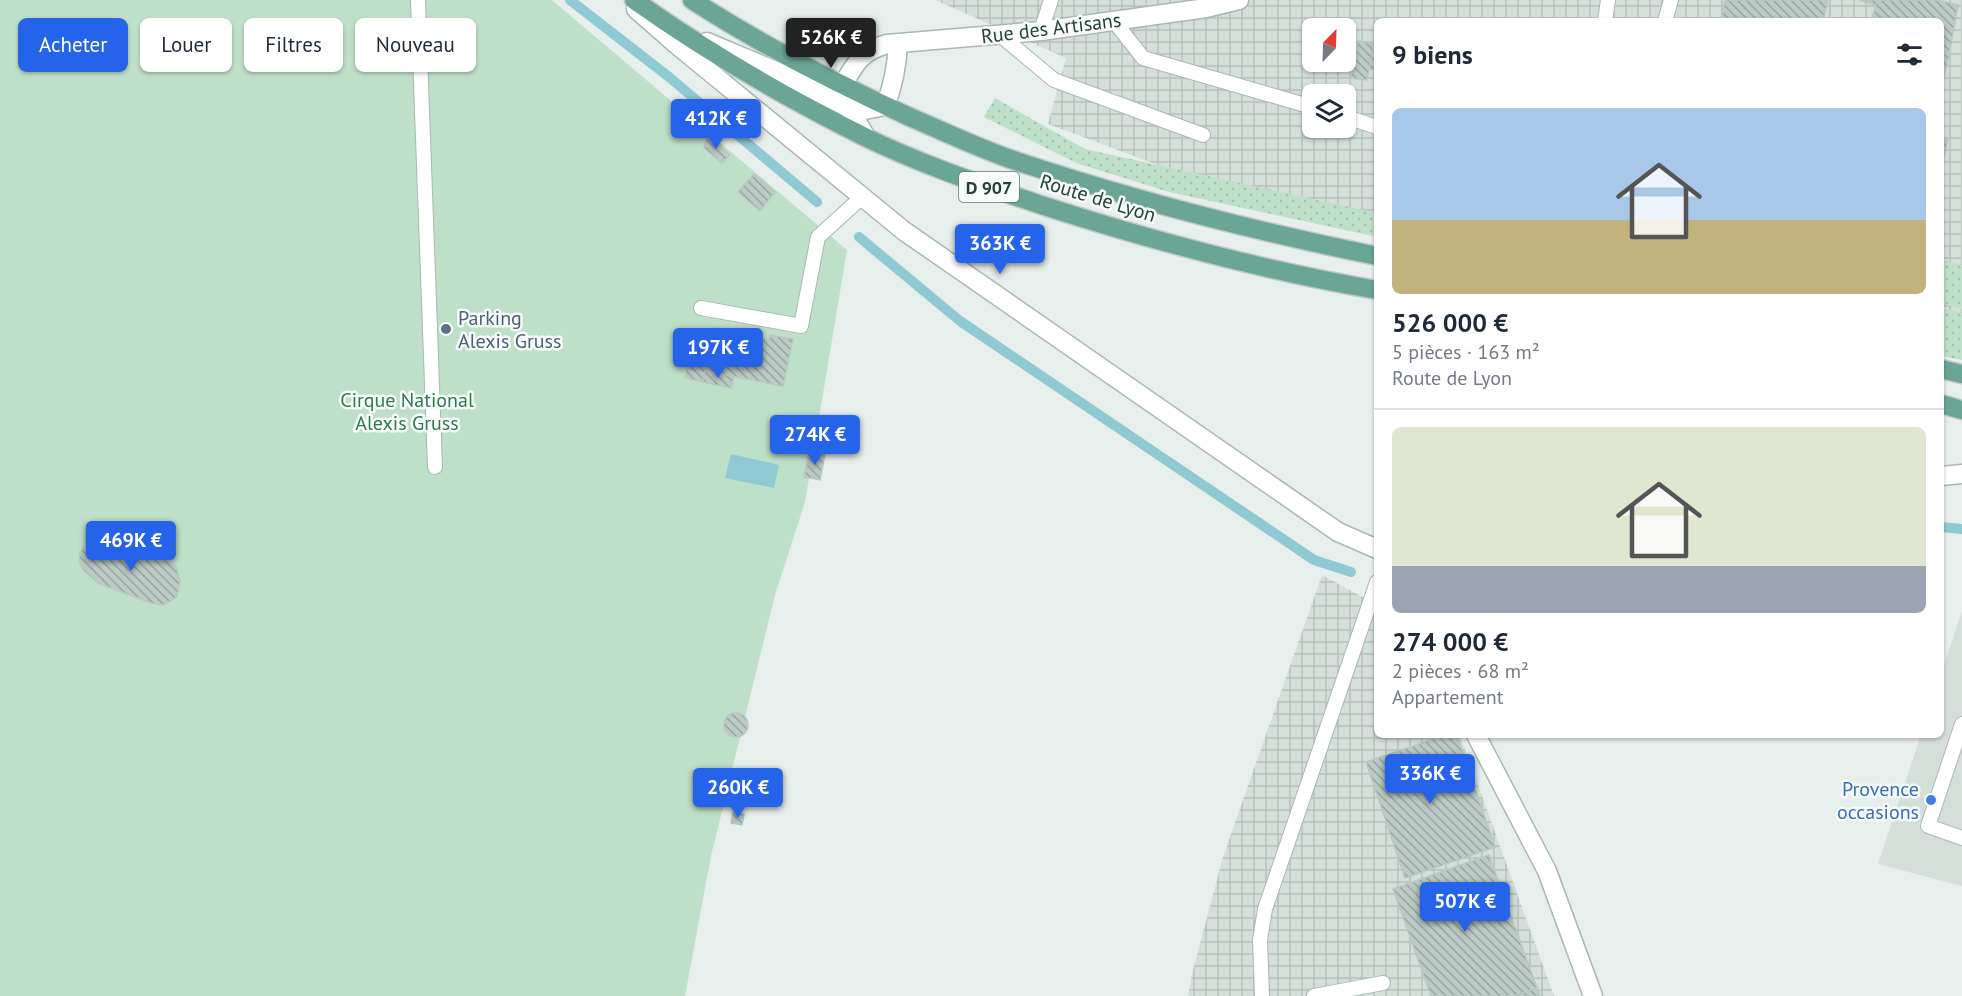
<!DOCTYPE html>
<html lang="fr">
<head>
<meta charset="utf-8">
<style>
	body { margin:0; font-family:"PT Sans",sans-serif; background:#f6f6f7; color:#1f2937; height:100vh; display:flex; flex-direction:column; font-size:22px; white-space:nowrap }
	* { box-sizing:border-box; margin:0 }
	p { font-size:20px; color:#747a83 }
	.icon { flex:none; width:33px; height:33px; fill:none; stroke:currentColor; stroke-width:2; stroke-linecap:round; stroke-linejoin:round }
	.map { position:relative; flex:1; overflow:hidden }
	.sheet { position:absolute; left:1374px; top:18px; width:570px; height:720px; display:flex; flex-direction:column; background:#fff; border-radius:9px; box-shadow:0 2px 4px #0004 }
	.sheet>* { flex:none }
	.hud { position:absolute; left:18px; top:18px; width:570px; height:54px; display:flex; gap:12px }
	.needle { width:39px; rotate:23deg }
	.tools { position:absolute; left:1302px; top:18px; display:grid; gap:12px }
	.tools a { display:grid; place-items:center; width:54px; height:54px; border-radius:9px; background:#fff; box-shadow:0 2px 4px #0004; font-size:30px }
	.price { position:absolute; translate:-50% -51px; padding:0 14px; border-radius:6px; background:#2563eb; color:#fff; font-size:20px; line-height:39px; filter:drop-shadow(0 2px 3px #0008) }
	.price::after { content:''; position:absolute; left:50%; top:36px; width:18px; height:14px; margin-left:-9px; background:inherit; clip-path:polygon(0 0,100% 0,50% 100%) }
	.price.on { background:#222; color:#fff }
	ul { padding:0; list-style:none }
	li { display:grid; align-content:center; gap:12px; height:318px; padding:0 18px }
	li+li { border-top:2px solid #e0e1e3 }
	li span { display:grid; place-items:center; height:186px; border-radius:9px; color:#555 }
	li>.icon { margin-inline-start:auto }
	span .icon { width:108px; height:108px; fill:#fffc; stroke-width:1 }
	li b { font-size:26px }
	h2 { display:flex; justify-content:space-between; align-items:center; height:72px; padding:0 18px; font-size:26px }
	.tag { padding:0 21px; border-radius:9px; background:#fff; box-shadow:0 2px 4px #0004; font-size:21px; line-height:54px }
	.tag.on { background:#2563eb; color:#fff }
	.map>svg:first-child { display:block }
	.built { fill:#d4dfda }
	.industrial { fill:url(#industrial-grid); fill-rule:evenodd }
	.grass { fill:url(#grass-dots) }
	.green { fill:#bfe0c8 }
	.water { fill:#8ec9d4 }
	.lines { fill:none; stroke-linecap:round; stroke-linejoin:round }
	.stream { stroke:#8ec9d4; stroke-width:10 }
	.building { fill:url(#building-back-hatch); stroke:#b8c9c2; stroke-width:1.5 }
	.service-casing { stroke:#a8b8b2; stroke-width:16 }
	.minor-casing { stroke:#a8b8b2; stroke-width:21 }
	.primary-casing { stroke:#c2cac8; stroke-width:21 }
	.service { stroke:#fff; stroke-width:14 }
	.minor { stroke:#fff; stroke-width:18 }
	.primary { stroke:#6aa596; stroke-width:18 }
	.service-dot { fill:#5c6f8a; stroke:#f7fbf9; stroke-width:2 }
	.shop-dot { fill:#3f7fe0; stroke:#f7fbf9; stroke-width:2 }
	.labels { text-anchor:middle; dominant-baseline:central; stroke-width:5; stroke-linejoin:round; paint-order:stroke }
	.shield { fill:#f7fbf9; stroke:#637a73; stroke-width:1.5 }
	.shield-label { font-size:18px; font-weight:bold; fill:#24423a }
	.street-label { font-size:20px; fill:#24423a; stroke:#f7fbf9 }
	.service-label { font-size:20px; fill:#4e5e75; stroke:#f7fbf9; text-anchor:start }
	.park-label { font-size:20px; fill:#2d7a4b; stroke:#f7fbf9 }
	.shop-label { font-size:20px; fill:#366cbe; stroke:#f7fbf9; text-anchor:end }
</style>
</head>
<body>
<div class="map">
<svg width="1962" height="996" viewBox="0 0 1962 996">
	<defs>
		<pattern id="industrial-grid" width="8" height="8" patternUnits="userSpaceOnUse" patternTransform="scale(1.5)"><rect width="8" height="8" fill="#d4dfda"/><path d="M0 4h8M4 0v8" fill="none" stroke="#b6c1bc"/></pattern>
		<pattern id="grass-dots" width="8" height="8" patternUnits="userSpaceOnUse" patternTransform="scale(1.5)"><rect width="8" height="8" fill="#bfe0c8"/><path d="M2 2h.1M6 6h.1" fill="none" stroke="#a4c1ad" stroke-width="1.8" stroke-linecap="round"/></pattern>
		<pattern id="building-back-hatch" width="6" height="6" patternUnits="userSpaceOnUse" patternTransform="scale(1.5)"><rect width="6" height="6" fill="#bbcac4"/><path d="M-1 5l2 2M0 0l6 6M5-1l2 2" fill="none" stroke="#98a6a0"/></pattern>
	</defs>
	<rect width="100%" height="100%" fill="#e6efeb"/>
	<path class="built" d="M 1962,611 L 1962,886 L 1878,864 L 1921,735 L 1941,735 L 1941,674 Z"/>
	<path class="industrial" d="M 935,0 L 1962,0 L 1962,341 L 1941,337 L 1941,21 L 1377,21 L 1377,223 L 1222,189 L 1048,124 L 1066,58 ZM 1312,28 L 1346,28 L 1346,62 L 1312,62 ZM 1312,94 L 1346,94 L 1346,128 L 1312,128 Z
		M 1322,575 L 1377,605 L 1377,735 L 1460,735 L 1554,996 L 1188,996 L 1192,974 L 1223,857 Z"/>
	<path class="grass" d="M 995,98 L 1085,149 L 1377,213 L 1377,237 L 1169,192 L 1076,163 L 984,117 Z
		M 1941,260 L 1962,265 L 1962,309 L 1941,304 Z
		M 1941,308 L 1962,313 L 1962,360 L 1941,356 Z"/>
	<path class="green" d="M 0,0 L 552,0 L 847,250 L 805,502 L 775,595 L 711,856 L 685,996 L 0,996 Z"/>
	<path class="water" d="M 731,454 L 779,465 L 774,488 L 725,478 Z"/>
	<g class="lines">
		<path class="stream" d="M 570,0 L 669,77 L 817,202
			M 859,237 L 960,321 L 1314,560 L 1351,572
			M 1941,527 L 1962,529"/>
	</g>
	<path class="building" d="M 1725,0 L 1828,0 L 1823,21 L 1721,21 Z
		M 1859,0 L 1938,0 L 1958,5 L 1949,55 L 1941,53 L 1941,21 L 1871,21 L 1876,5 Z
		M 1358,41 L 1374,44 L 1367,80 L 1351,78 Z
		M 1374,44 L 1377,45 L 1377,71 L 1369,69 Z
		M 1941,53 L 1949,55 L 1941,89 Z
		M 707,135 L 730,155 L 722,163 L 704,148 Z
		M 1941,138 L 1948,139 L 1941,170 Z
		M 754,174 L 775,192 L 760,211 L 738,192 Z
		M 714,328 L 769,340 L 770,335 L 793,339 L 783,386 L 705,371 L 703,382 L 685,378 L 693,337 L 712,340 Z
		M 705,371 L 734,376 L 731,388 L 703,382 Z
		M 809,452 L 825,454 L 820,480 L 804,477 Z
		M 97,541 L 165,560 L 176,567 L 180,581 L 177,597 L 164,605 L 151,603 L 98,583 L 84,571 L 79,561 L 80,552 L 88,544 Z
		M724 725a12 12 0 1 1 24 0a12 12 0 1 1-24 0Z
		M 1445,735 L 1457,735 L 1495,847 L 1405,878 L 1366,762 Z
		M 733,812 L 744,814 L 742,825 L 731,823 Z
		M 1489,855 L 1537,988 L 1514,996 L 1431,996 L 1393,889 Z
		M 1537,988 L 1540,996 L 1514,996 Z"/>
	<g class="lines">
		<defs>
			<path id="service" d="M 418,0 L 435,467
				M 1114,21 L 1143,58 L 1312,107
				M 1605,21 L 1608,0
				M 1665,21 L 1671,0
				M 1041,31 L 1051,0
				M 1000,35 L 1054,80 L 1203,135
				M 1346,117 L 1377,127
				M 701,308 L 801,326 L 818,237 L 862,197
				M 1962,724 L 1928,826 L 1962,838
				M 1262,996 L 1260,940 L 1265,909 L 1377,582
				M 1314,996 L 1383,983"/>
			<path id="minor" d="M 636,9 L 677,45 L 904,231 L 1338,532 L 1377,549
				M 707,42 L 778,72 L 849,108 L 860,111 L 885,106 C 894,84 897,66 898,43
				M 866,137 L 849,108 L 842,86 C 855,64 861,51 887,44 L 1041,31 L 1206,8 L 1239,0
				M 1941,476 L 1962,474
				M 1476,735 L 1547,871 L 1593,996"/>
			<path id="primary" d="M 634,0 C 707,52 785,97 865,137 C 920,164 980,184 1038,204 C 1149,240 1262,270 1377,290
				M 692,0 C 763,46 835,83 912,118 C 945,132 978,148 1013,160 C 1132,200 1254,231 1377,256
				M 1941,369 L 1962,374
				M 1941,404 L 1962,410"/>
		</defs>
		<use href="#service" class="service-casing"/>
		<use href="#minor" class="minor-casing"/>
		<use href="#primary" class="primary-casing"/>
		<use href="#service" class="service"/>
		<use href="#minor" class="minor"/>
		<use href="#primary" class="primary"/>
	</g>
	<circle class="service-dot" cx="446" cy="329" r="6"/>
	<circle class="shop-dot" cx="1931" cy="800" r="6"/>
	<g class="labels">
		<rect class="shield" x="959" y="172" width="60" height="30" rx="4.5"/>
		<g class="shield-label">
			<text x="989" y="187">D 907</text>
		</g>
		<g class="street-label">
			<text transform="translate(1051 28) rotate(-7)">Rue des Artisans</text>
			<text transform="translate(1098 198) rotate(17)">Route de Lyon</text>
		</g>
		<g class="service-label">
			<text x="458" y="318">Parking<tspan x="458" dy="23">Alexis Gruss</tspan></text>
		</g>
		<g class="park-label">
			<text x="407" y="400">Cirque National<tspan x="407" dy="23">Alexis Gruss</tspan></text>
		</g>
		<g class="shop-label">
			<text x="1919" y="789">Provence<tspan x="1919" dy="23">occasions</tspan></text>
		</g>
	</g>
</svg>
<div class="tools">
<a><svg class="needle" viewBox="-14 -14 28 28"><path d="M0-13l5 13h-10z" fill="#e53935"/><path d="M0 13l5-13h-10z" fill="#747a83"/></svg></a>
<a><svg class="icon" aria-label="layers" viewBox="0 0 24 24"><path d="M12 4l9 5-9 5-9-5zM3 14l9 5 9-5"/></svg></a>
</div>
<b class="price on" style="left:831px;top:69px">526K €</b>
<b class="price" style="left:716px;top:150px">412K €</b>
<b class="price" style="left:1000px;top:275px">363K €</b>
<b class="price" style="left:718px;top:379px">197K €</b>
<b class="price" style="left:815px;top:466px">274K €</b>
<b class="price" style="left:131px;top:572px">469K €</b>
<b class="price" style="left:1430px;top:805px">336K €</b>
<b class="price" style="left:738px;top:819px">260K €</b>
<b class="price" style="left:1465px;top:933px">507K €</b>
<div class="hud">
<a class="tag on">Acheter</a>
<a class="tag">Louer</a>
<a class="tag">Filtres</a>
<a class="tag">Nouveau</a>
</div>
<section class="sheet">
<h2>9 biens<svg class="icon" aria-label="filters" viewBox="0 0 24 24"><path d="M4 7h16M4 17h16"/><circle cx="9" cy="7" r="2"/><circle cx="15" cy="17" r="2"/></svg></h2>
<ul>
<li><span style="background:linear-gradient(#a9c7e8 60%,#c2b280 0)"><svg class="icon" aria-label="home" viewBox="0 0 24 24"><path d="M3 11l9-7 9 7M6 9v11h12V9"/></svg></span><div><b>526 000 €</b><p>5 pièces · 163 m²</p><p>Route de Lyon</p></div></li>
<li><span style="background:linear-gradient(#dfe7d0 75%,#9aa5b1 0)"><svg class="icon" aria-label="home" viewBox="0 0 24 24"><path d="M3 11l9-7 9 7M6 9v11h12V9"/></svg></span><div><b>274 000 €</b><p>2 pièces · 68 m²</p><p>Appartement</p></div></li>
</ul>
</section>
</div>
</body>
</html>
